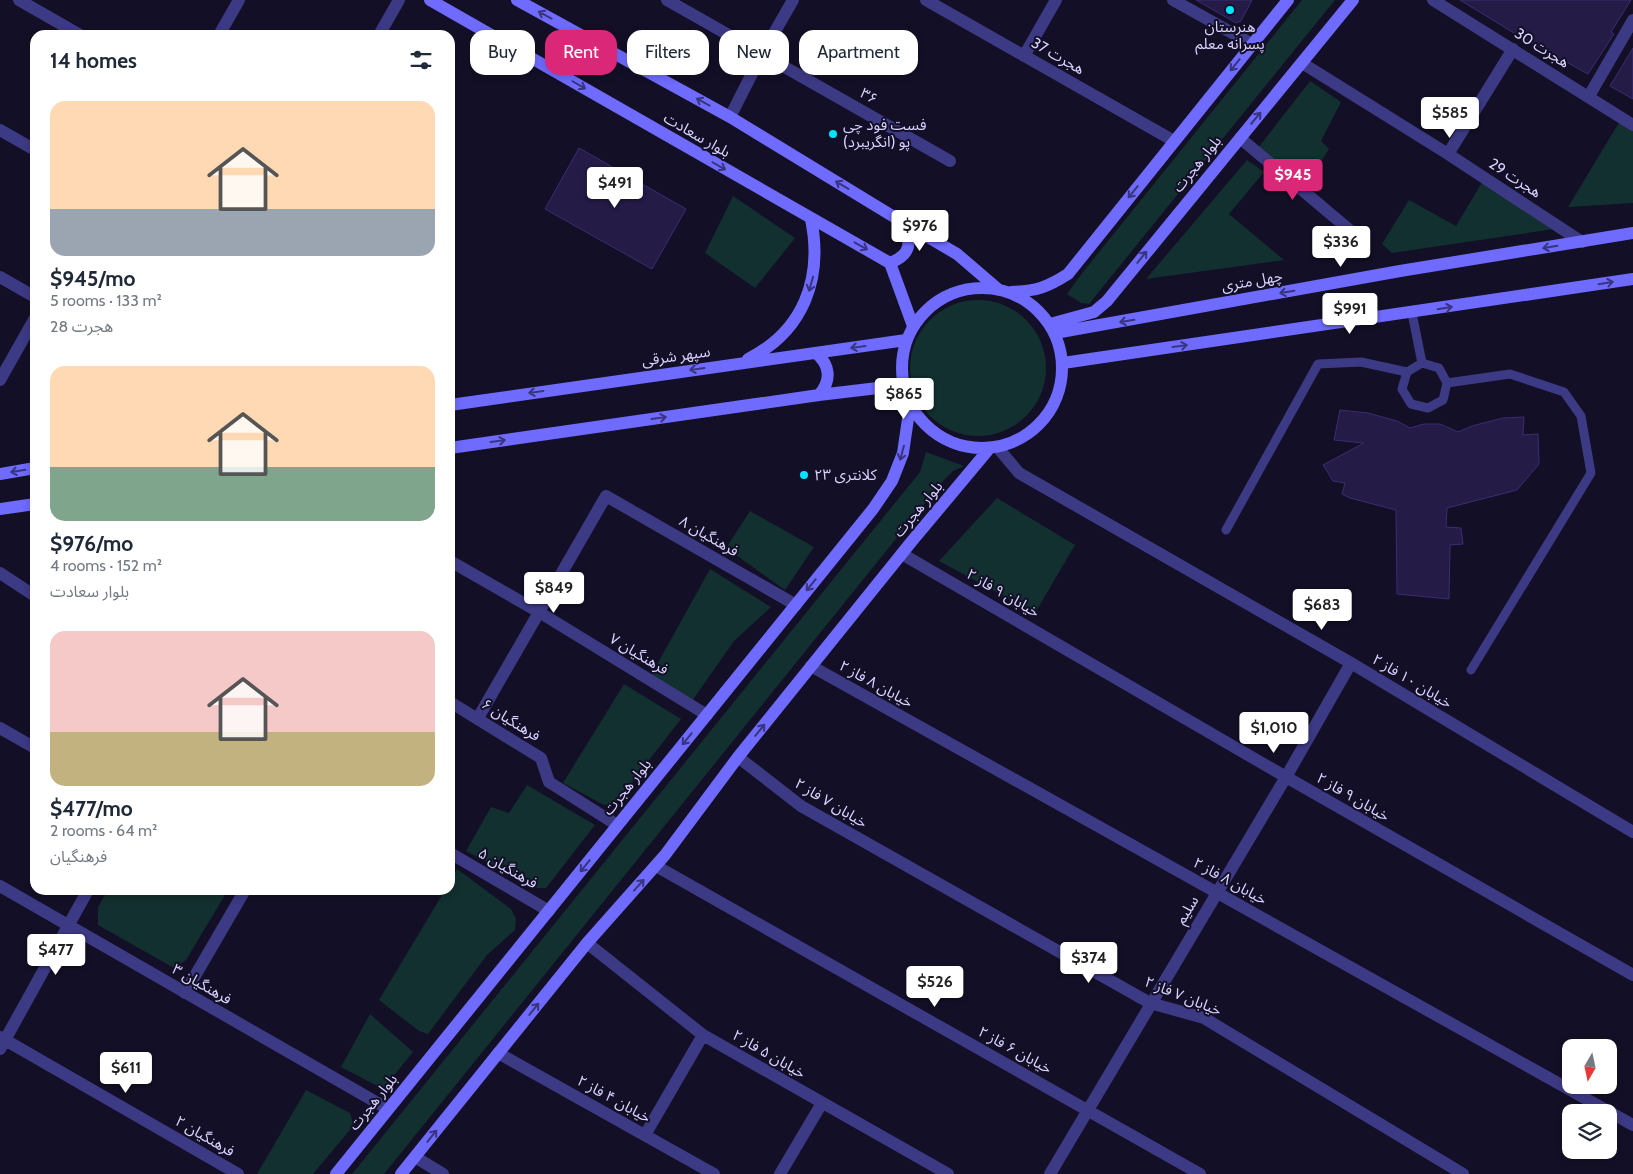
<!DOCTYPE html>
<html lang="en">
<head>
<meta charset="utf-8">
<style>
	body { margin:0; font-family:Cabin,"Noto Sans Arabic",sans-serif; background:#f6f6f7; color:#1f2937; height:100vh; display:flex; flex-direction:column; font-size:19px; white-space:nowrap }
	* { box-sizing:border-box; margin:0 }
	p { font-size:16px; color:#747a83 }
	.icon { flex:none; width:28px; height:28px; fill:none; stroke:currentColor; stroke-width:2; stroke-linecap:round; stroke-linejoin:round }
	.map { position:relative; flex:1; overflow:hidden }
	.side { position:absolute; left:30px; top:30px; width:425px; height:865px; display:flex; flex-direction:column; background:#fff; border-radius:15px; box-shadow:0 2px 8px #0003 }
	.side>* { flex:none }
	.hud { position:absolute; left:470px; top:30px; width:475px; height:45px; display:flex; gap:10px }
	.needle { width:32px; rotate:189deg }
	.fabs { position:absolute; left:1562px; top:1039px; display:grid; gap:10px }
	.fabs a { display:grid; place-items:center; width:55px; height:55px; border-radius:10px; background:#fff; box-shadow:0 2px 8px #0003; font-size:25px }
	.price { position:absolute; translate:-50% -42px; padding:0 11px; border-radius:5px; background:#fff; color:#222; font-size:16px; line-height:32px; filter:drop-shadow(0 1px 2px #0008) }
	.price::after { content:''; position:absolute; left:50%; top:30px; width:15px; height:11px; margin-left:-8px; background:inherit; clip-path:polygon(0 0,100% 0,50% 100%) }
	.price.active { background:#db2777; color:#fff }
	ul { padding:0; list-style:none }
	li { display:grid; align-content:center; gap:10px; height:265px; padding:0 20px }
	li span { display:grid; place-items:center; height:155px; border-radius:15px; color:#555 }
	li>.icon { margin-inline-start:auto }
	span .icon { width:90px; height:90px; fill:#fffc; stroke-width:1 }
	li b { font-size:21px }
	h2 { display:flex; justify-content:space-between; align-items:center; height:60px; padding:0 20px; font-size:21px }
	.pill { padding:0 18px; border-radius:15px; background:#fff; box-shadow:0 2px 8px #0003; font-size:18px; line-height:45px }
	.pill.active { background:#db2777; color:#fff }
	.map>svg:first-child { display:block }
	.green { fill:#12302f }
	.building { fill:#241b47; stroke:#3b2d73 }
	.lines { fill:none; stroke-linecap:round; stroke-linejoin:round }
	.service { stroke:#3d3a85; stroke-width:9 }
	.minor { stroke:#3d3a85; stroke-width:12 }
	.secondary { stroke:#6f6bff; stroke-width:12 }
	.oneway { stroke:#38347d }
	.poi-dot { fill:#00e5ff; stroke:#130f26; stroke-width:2 }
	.labels { text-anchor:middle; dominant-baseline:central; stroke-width:4; stroke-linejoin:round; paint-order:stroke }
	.poi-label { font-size:15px; fill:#d9d4ff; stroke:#130f26; text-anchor:start }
	.street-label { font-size:15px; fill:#d9d4ff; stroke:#130f26 }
</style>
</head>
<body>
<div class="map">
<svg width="1633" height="1174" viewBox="0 0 1633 1174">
	<rect width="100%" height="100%" fill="#130f26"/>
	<path class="green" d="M 1302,0 L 1335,0 L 1089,304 L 1081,303 L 1067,294 L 1083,272 Z
		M 1310,81 L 1341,102 L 1321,141 L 1329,149 L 1306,186 L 1258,148 Z
		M 1620,121 L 1633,129 L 1633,203 L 1568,207 Z
		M 1247,160 L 1264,172 L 1229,214 L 1284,260 L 1146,279 Z
		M 1484,179 L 1568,227 L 1392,253 L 1382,244 L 1409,200 L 1456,226 Z
		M 733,196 L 795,238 L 755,288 L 705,253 Z
		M910 368a68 68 0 1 1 136 0a68 68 0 1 1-136 0Z
		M 926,452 L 964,466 L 953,471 L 941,483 L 384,1174 L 352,1174 L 920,472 Z
		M 997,498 L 1075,545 L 1035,613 L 939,561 Z
		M 750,511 L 814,547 L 785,590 L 726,548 Z
		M 710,569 L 771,607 L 734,641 L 690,704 L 649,679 Z
		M 624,684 L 681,719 L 615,804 L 604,805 L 563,783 Z
		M 527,785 L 595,825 L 546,888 L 537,888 L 466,851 L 491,807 L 509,813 Z
		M 457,869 L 511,909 L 516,919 L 515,930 L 487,955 L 428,1034 L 419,1031 L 379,1000 L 445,890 L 450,890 L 450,881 Z
		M 108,890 L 228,890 L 186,960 L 174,968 L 98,925 L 98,907 Z
		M 370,1014 L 413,1052 L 383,1089 L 341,1067 Z
		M 306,1090 L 350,1113 L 354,1125 L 313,1174 L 257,1174 Z"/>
	<path class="building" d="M 1196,0 L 1252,0 L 1241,21 L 1236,23 Z
		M 1460,0 L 1631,0 L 1611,32 L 1614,34 L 1588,74 L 1514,33 Z
		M 1633,48 L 1633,99 L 1610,86 Z
		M 579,148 L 686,209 L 652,269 L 545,209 Z
		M 1340,410 L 1368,413 L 1397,421 L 1410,428 L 1424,424 L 1440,424 L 1458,432 L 1472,426 L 1503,418 L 1524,417 L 1523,435 L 1538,434 L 1539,464 L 1517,490 L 1447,508 L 1446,527 L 1461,528 L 1463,544 L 1450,545 L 1449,599 L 1397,594 L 1396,510 L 1350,498 L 1342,494 L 1345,483 L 1333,481 L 1323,465 L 1364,443 L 1334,440 Z"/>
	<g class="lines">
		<path class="service" d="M 1412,313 L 1422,363
			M 1422,363 L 1439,368 L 1447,383 L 1443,400 L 1428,408 L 1411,404 L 1402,389 L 1407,372 Z
			M 1447,383 L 1510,374 L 1564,392 L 1581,416 L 1591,473 L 1471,670
			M 1226,530 L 1318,364 L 1361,362 L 1407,372"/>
		<path class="minor" d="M 19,0 L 80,35
			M 667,0 L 950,161
			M 926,0 L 1174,141
			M 1173,0 L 1252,44
			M 1433,0 L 1633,125
			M 219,35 L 239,0
			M 379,35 L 399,0
			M 1024,56 L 1056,0
			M 1302,63 L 1448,154 L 1582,242
			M 1589,96 L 1633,20
			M 730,117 L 762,54 L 793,0
			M 0,130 L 35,150
			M 1240,138 L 1364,242
			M 1448,154 L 1513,49
			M 0,277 L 35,297
			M 0,380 L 35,318
			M 998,448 L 1019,473 L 1351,663 L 1633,832
			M 902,554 L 1286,777 L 1633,975
			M 450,561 L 539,612 L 707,715
			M 0,573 L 35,596
			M 811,666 L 1633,1125
			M 450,702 L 541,758 L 549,782 L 617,825
			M 478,718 L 606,496 L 796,605
			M 0,728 L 35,748
			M 738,757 L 801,806 L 1150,1003 L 1204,1018 L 1463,1174
			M 450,853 L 549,911
			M 656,866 L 1200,1174
			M 0,886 L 388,1109
			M 587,943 L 703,1035 L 948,1174
			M 185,993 L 245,890
			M 0,1037 L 238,1174
			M 0,1049 L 88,890
			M 498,1053 L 714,1174
			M 645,1135 L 703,1035
			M 415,1157 L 443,1174
			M 780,1174 L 822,1103
			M 1050,1174 L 1286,777 L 1351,663"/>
		<path class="secondary" d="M 430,0 L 890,263 L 913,326
			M 517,0 L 730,117 L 904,223 L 957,254 L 999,290
			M 890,263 C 912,254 911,243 904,223
			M902 368a80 80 0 1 1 160 0a80 80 0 1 1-160 0Z
			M 1011,292 C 1036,291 1046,288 1068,274 L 1288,0
			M 1050,324 L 1094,312 L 1107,301 L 1353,0
			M 1055,333 L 1400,271 L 1633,233
			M 816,353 C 830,365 832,380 819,395
			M 748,359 C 804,331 823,278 811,219
			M 1063,363 L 1633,279
			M 450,405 L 906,340
			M 450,448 L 819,395 L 903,385
			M 0,474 L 35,468
			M 0,509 L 35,504
			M 336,1174 L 873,509 L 892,481 L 903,453 L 910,405
			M 401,1174 L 587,943 L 665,855 L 738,757 L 912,541 L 989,449"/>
	</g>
	<defs><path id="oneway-shaft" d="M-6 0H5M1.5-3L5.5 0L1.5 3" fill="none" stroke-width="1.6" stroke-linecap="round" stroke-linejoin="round" transform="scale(1.25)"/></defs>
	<g class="oneway">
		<use href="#oneway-shaft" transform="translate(545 15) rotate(-152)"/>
		<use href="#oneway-shaft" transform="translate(1235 65) rotate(129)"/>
		<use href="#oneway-shaft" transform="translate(579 85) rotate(30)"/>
		<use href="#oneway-shaft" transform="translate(703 102) rotate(-151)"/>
		<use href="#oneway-shaft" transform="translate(1256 118) rotate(-50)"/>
		<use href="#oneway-shaft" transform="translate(719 166) rotate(30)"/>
		<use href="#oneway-shaft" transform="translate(842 185) rotate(-149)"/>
		<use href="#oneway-shaft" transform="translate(1133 192) rotate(129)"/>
		<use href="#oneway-shaft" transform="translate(861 246) rotate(29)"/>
		<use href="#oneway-shaft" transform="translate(1550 247) rotate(171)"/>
		<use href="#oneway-shaft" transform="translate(1142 257) rotate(-51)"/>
		<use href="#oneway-shaft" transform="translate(1606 283) rotate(-9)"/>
		<use href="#oneway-shaft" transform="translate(811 284) rotate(106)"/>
		<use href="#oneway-shaft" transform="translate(1287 292) rotate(170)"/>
		<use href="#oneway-shaft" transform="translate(1445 308) rotate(-9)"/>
		<use href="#oneway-shaft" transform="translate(1127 321) rotate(170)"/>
		<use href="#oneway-shaft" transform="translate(1180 346) rotate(-8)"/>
		<use href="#oneway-shaft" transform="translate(858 347) rotate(172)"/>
		<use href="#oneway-shaft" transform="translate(697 369) rotate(172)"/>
		<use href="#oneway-shaft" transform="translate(536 392) rotate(172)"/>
		<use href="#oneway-shaft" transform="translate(659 418) rotate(-8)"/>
		<use href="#oneway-shaft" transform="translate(498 441) rotate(-8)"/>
		<use href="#oneway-shaft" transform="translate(902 453) rotate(105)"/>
		<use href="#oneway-shaft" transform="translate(18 471) rotate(170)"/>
		<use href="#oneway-shaft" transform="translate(811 585) rotate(129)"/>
		<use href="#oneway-shaft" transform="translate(760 730) rotate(-51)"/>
		<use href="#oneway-shaft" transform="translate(687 739) rotate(129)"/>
		<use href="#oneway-shaft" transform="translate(585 866) rotate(129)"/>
		<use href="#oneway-shaft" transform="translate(639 885) rotate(-48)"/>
		<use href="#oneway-shaft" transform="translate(534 1009) rotate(-51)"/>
		<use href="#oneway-shaft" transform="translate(432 1136) rotate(-51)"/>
	</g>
	<g class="poi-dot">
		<circle cx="1230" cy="10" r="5"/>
		<circle cx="833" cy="134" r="5"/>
		<circle cx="804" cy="475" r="5"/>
	</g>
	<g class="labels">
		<g class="poi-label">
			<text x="1230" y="27" text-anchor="middle">هنرستان<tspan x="1230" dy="17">پسرانه معلم</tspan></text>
			<text x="843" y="125">فست فود چی<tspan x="843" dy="17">پو (انگریبرد)</tspan></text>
			<text x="814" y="475">کلانتری ۲۳</text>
		</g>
		<g class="street-label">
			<text transform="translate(1542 48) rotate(32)">هجرت 30</text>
			<text transform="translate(1058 56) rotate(30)">هجرت 37</text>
			<text transform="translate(869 96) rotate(30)">۳۶</text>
			<text transform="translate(697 135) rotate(30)">بلوار سعادت</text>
			<text transform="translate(1197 164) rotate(-51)">بلوار هجرت</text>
			<text transform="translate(1515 178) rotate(33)">هجرت 29</text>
			<text transform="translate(1252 281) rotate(-10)">چهل متری</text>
			<text transform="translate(676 356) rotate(-8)">سپهر شرقی</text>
			<text transform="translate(918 509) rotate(-50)">بلوار هجرت</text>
			<text transform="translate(709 536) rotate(30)">فرهنگیان ۸</text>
			<text transform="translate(1003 593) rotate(30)">خیابان ۹ فاز ۲</text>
			<text transform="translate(639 654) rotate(31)">فرهنگیان ۷</text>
			<text transform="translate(1412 681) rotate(31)">خیابان ۱۰ فاز ۲</text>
			<text transform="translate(876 684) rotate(29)">خیابان ۸ فاز ۲</text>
			<text transform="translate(511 720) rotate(32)">فرهنگیان ۶</text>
			<text transform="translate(627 787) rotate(-51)">بلوار هجرت</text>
			<text transform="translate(1353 797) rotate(30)">خیابان ۹ فاز ۲</text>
			<text transform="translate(831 803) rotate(31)">خیابان ۷ فاز ۲</text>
			<text transform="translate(508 868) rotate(30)">فرهنگیان ۵</text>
			<text transform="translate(1230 881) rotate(29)">خیابان ۸ فاز ۲</text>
			<text transform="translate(1187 910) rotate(-59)">سلیم</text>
			<text transform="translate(202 984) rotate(30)">فرهنگیان ۳</text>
			<text transform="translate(1183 996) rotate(22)">خیابان ۷ فاز ۲</text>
			<text transform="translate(1015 1050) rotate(29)">خیابان ۶ فاز ۲</text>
			<text transform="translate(769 1054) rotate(30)">خیابان ۵ فاز ۲</text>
			<text transform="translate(614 1099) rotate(29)">خیابان ۴ فاز ۲</text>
			<text transform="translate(373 1102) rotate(-51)">بلوار هجرت</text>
			<text transform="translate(205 1136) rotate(30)">فرهنگیان ۲</text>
		</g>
	</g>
</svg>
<div class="fabs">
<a><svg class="needle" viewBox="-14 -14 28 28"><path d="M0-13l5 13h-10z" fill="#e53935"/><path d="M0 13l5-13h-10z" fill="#747a83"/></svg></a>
<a><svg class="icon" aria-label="layers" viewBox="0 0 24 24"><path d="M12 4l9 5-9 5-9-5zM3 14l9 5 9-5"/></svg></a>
</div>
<b class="price" style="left:1450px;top:139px">$585</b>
<b class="price active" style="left:1293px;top:201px">$945</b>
<b class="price" style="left:615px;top:209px">$491</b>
<b class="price" style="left:920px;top:252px">$976</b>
<b class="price" style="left:1341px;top:268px">$336</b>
<b class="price" style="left:1350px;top:335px">$991</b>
<b class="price" style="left:904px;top:420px">$865</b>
<b class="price" style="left:554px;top:614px">$849</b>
<b class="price" style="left:1322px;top:631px">$683</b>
<b class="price" style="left:1274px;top:754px">$1,010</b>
<b class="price" style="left:56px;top:976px">$477</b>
<b class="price" style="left:1089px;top:984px">$374</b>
<b class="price" style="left:935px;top:1008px">$526</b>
<b class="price" style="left:126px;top:1094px">$611</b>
<div class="hud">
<a class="pill">Buy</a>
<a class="pill active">Rent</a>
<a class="pill">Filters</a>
<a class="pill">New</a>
<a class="pill">Apartment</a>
</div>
<section class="side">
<h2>14 homes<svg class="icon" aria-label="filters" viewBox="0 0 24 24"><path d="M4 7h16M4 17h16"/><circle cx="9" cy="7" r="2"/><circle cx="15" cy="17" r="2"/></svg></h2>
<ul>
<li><span style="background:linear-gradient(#ffd9b3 70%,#9aa5b1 0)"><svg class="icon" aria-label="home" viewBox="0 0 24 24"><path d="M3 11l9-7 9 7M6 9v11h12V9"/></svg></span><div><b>$945/mo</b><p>5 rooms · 133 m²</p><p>هجرت 28</p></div></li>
<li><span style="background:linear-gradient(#ffd9b3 65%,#7fa58c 0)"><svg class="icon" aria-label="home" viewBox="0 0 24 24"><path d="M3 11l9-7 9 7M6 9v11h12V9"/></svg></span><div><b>$976/mo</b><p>4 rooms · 152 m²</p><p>بلوار سعادت</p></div></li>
<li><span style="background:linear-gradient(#f6c9c9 65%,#c2b280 0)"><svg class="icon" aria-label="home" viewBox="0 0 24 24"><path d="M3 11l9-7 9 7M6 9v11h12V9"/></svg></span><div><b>$477/mo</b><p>2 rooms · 64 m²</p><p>فرهنگیان</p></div></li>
</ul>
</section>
</div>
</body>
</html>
